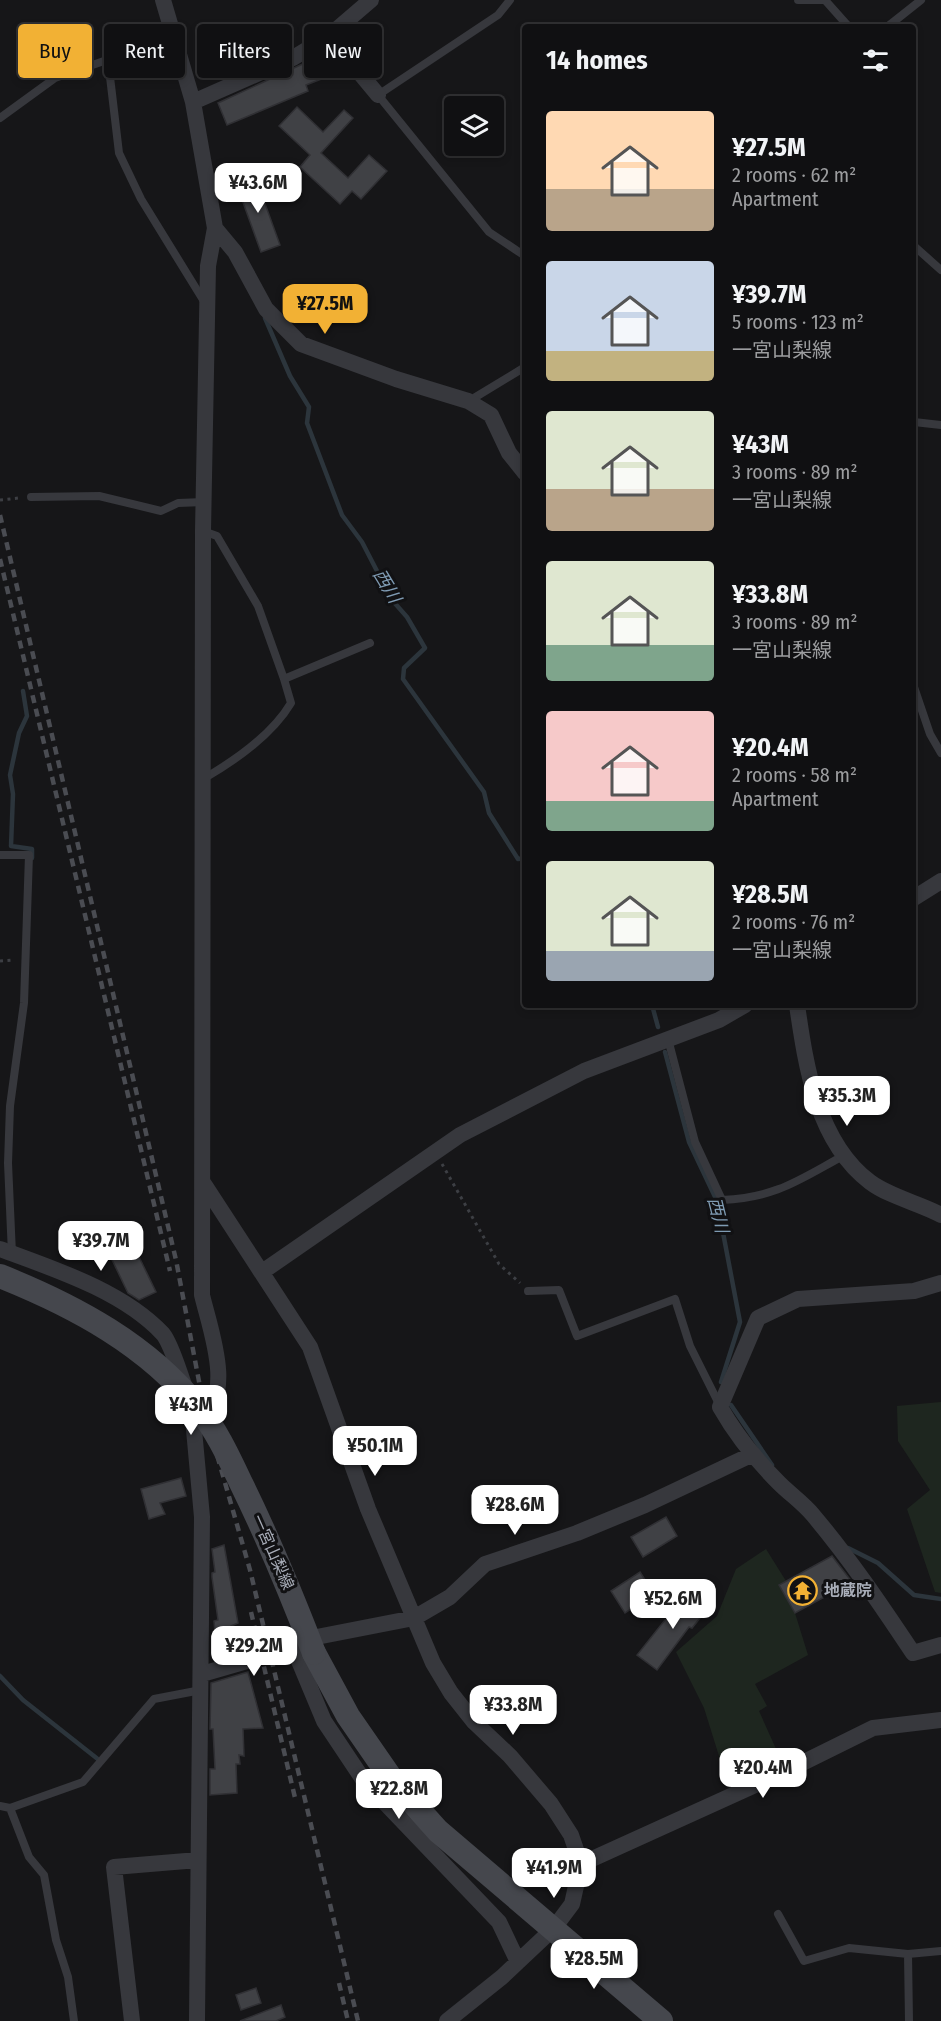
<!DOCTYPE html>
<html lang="en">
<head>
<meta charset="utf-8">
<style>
	body { margin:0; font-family:"Fira Sans Condensed","Noto Sans JP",sans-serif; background:#19191b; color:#f1f3f6; height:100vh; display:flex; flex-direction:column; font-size:22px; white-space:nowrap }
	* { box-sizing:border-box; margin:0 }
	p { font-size:20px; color:#9c9d9f }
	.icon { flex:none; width:33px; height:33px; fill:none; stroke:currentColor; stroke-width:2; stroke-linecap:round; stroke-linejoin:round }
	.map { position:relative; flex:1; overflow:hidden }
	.details { position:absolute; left:522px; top:24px; width:394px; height:984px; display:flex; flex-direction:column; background:#101012; border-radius:6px; box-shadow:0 3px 9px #0003,0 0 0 2px #303032 }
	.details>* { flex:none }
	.hud { position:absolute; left:18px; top:24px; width:414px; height:54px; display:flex; gap:12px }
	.controls { position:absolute; left:444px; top:96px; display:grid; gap:12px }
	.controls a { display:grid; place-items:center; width:60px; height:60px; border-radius:6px; background:#101012; box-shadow:0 3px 9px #0003,0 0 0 2px #303032; font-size:30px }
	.price { position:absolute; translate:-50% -51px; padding:0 14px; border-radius:12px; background:#fff; color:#222; font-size:20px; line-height:39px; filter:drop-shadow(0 2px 3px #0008) }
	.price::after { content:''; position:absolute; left:50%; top:36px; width:18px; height:14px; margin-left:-9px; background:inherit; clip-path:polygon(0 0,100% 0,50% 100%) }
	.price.on { background:#f2b134; color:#111 }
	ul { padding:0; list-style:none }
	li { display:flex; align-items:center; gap:18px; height:150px; padding:0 24px }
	li span { display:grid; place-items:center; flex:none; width:168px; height:120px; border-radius:6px; color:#555 }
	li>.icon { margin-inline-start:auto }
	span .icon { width:72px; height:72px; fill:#fffc; stroke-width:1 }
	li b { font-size:26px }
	h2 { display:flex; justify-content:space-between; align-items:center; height:72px; padding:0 24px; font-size:26px }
	.tag { padding:0 21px; border-radius:6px; background:#101012; box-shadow:0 3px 9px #0003,0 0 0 2px #303032; font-size:21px; line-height:54px }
	.tag.on { background:#f2b134; color:#111 }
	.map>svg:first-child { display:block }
	.green { fill:#1e261f }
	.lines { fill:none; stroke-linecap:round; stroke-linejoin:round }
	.stream { stroke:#2c353c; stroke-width:4.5 }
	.building { fill:#404145; stroke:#303034; stroke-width:1.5 }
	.path { stroke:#3d3f44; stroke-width:3; stroke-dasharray:3 4.5; stroke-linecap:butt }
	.service { stroke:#37383d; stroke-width:8 }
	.minor { stroke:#37383d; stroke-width:16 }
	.secondary { stroke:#45474d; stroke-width:24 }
	.rail { stroke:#4a4c52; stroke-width:4.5; stroke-dasharray:8 6; stroke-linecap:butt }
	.secondary-bridge { stroke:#45474d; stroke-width:24 }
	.labels { text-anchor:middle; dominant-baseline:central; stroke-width:6; stroke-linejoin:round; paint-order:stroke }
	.street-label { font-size:16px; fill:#a8adb8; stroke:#111113 }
	.poi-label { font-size:16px; font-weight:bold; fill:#a8adb8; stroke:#111113; text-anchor:start }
	.water-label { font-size:18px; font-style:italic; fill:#7f9bb3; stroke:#111113 }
</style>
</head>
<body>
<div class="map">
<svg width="941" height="2021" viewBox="0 0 941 2021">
	<rect width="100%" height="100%" fill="#161618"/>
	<path class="green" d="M 941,1402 L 941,1593 L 935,1592 L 907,1509 L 930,1490 L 898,1441 L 897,1406 Z
		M 766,1549 L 786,1581 L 779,1585 L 795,1613 L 808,1655 L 755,1684 L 767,1706 L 759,1711 L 786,1771 L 729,1788 L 704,1708 L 676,1652 L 717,1616 L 736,1569 Z"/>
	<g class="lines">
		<path class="stream" d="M 265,318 L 290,376 L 309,407 L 307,423 L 342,515 L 362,542 L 392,600 L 407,617 L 425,648 L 404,668 L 403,679 L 484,792 L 489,813 L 518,859 L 525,858
			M 23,691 L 27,716 L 19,733 L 10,775 L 13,794 L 11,846 L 32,849 L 32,858
			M 652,1005 L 658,1027
			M 665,1052 L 689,1142 L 717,1201 L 740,1322 L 721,1382
			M 731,1405 L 772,1465
			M 848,1548 L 878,1563 L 914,1595 L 941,1599
			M 0,1676 L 23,1700 L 99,1760"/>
	</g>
	<path class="building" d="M 320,56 L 329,76 L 306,85 L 308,91 L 227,125 L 218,103 Z
		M 297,107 L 323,132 L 344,110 L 353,118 L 321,153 L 348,178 L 369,155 L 387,171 L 361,199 L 352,191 L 340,204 L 300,167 L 310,155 L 279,126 Z
		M 255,176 L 280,245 L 261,252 L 236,183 Z
		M 126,1230 L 156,1292 L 139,1300 L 128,1293 L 103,1241 Z
		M 181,1478 L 186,1496 L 160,1503 L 165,1514 L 149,1519 L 141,1489 Z
		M 666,1517 L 677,1536 L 643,1557 L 631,1537 Z
		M 224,1545 L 238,1623 L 231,1626 L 232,1631 L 215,1633 L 214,1621 L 218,1620 L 212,1577 L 212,1573 L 215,1572 L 212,1549 Z
		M 832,1556 L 852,1582 L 795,1613 L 779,1585 Z
		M 640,1572 L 654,1594 L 625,1613 L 611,1591 Z
		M 688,1591 L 708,1608 L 692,1628 L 689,1627 L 657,1670 L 637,1655 Z
		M 248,1672 L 263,1728 L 243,1729 L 244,1756 L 239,1755 L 240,1764 L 236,1764 L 237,1793 L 210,1795 L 210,1769 L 215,1769 L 213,1729 L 210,1729 L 211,1683 Z
		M 256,1988 L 261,2003 L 241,2010 L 236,1995 Z
		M 281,2005 L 285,2017 L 276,2021 L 240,2021 Z"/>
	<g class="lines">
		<path class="path" d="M 0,500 L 19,498
			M 0,961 L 13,960
			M 442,1164 L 499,1264 L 520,1283"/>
		<path class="service" d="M 510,0 L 498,15 L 378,95 L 489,232 L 525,256
			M 798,0 L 825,0
			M 825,0 L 849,27
			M 887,27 L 921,0
			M 108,60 L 119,153 L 141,199 L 205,303
			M 0,118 L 55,78 L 173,37
			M 914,246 L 941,270
			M 469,401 L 525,367
			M 914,422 L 941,425
			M 31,497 L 99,496 L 161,511 L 178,503 L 204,502
			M 203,531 L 217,536 L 258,606 L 284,679 L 370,643
			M 914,687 L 930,734 L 941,753
			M 203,779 C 236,760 272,735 291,703 L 284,679
			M 0,855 L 29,855 L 24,1003 L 10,1106 L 8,1163 L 12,1254
			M 668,1039 L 695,1142 L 722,1200 C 777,1197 797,1181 843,1156
			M 528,1291 L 559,1290 L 577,1336 L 675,1299 L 690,1346 L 720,1406
			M 0,1806 L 10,1808 L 83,1782 L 154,1699 L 201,1690
			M 10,1808 L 29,1857 L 44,1875 L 56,1940 L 68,1977 L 74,2021
			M 778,1914 L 804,1961 L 849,1948 L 908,1954 L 941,1951
			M 908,1954 L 909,2021"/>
		<path class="minor" d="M 163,0 L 193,102 L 215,228 L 208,266 L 203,531 L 202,1295 C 210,1329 236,1397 199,1419
			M 329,36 L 371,0
			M 193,102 L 293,58 L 329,36 L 378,95
			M 215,228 L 235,252 L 266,309 L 301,344 L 396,379 L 468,401 L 491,415 L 509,453 L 525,473
			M 914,898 L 941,881
			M 797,1005 C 806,1067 817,1142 870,1182 C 890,1197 919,1203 941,1215
			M 204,1184 L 310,1347 L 368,1509 L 433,1663 L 451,1693 L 474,1722 L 510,1756 L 551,1804 L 571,1835 L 581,1864 L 572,1904 L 554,1928 L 502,1977 L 447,2021
			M 0,1249 C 54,1269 123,1291 163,1334 C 172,1345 180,1375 186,1390
			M 262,1272 L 460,1135 L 584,1071 L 719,1020 L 745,1005
			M 941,1283 L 914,1291 L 798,1299 L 758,1318 L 720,1407 C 736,1435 756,1460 779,1483 C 790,1494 803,1503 813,1515 C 850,1559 881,1605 913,1653 L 941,1645
			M 192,1408 L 202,1517 L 197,2021
			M 291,1642 L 324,1721 L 364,1781 L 499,1922 L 518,1962
			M 202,1674 L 261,1657 L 291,1642 L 414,1618 L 450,1597 L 485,1564 L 577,1533 L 645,1505 L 753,1454
			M 581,1864 L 786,1771 L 873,1728 L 941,1720
			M 132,2021 L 114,1867 L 198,1860"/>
		<path class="secondary" d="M 314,1653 L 348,1716 L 393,1781 L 438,1831 L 661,2021"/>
		<path class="rail" d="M 0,515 L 176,1260 L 205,1413 L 250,1570 L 358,2021
			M 0,559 L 170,1271
			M 251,1612 L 296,1802
			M 339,1983 L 348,2021"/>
		<path class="secondary-bridge" d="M 0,1276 C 75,1306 148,1345 199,1409 C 217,1431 230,1460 242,1485 C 269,1540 292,1596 314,1653"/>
	</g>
	<defs>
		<symbol id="temple-ring" viewBox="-11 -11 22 22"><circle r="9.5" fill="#111113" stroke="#f2b134" stroke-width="1.5"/><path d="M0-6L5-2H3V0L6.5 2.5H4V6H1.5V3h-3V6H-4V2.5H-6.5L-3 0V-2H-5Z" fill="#f2b134"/></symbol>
	</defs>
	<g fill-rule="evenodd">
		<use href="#temple-ring" x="786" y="1574" width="33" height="33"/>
	</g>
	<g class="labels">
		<g class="street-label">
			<text transform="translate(273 1552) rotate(66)">一宮山梨線</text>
		</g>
		<g class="poi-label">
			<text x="824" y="1590">地蔵院</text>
		</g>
		<g class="water-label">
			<text transform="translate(387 586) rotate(59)">西川</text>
			<text transform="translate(718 1215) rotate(76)">西川</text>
		</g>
	</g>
</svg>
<div class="controls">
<a><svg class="icon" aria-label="layers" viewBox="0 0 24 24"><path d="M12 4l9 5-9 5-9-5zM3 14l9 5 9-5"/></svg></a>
</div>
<b class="price" style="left:258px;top:214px">¥43.6M</b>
<b class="price on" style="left:325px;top:335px">¥27.5M</b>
<b class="price" style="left:847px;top:1127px">¥35.3M</b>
<b class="price" style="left:101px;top:1272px">¥39.7M</b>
<b class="price" style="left:191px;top:1436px">¥43M</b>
<b class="price" style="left:375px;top:1477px">¥50.1M</b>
<b class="price" style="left:515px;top:1536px">¥28.6M</b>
<b class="price" style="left:673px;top:1630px">¥52.6M</b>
<b class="price" style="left:254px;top:1677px">¥29.2M</b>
<b class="price" style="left:513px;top:1736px">¥33.8M</b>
<b class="price" style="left:763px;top:1799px">¥20.4M</b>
<b class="price" style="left:399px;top:1820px">¥22.8M</b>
<b class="price" style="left:554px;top:1899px">¥41.9M</b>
<b class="price" style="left:594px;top:1990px">¥28.5M</b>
<div class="hud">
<a class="tag on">Buy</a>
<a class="tag">Rent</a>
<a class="tag">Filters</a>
<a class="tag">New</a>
</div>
<section class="details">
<h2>14 homes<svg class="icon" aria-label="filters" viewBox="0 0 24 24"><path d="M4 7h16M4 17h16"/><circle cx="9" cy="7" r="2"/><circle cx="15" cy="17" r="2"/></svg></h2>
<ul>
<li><span style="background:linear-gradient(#ffd9b3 65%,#b9a48a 0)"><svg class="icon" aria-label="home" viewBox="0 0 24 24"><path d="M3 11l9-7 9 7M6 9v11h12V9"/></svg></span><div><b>¥27.5M</b><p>2 rooms · 62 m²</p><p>Apartment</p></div></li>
<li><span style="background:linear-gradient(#c9d6e8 75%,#c2b280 0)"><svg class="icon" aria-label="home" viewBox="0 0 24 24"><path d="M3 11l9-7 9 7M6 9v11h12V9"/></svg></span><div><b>¥39.7M</b><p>5 rooms · 123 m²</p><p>一宮山梨線</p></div></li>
<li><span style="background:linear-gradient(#dfe7d0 65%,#b9a48a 0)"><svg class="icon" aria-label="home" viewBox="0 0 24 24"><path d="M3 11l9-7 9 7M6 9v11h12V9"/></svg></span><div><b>¥43M</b><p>3 rooms · 89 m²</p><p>一宮山梨線</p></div></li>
<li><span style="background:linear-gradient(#dfe7d0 70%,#7fa58c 0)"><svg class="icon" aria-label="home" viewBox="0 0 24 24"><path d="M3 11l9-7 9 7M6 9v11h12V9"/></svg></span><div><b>¥33.8M</b><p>3 rooms · 89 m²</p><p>一宮山梨線</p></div></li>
<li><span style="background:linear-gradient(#f6c9c9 75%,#7fa58c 0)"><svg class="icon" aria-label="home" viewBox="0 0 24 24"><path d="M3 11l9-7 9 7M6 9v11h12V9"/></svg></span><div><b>¥20.4M</b><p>2 rooms · 58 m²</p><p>Apartment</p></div></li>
<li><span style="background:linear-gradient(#dfe7d0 75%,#9aa5b1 0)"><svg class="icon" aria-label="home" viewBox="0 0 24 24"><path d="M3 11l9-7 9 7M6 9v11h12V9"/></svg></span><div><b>¥28.5M</b><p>2 rooms · 76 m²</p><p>一宮山梨線</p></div></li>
</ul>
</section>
</div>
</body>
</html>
